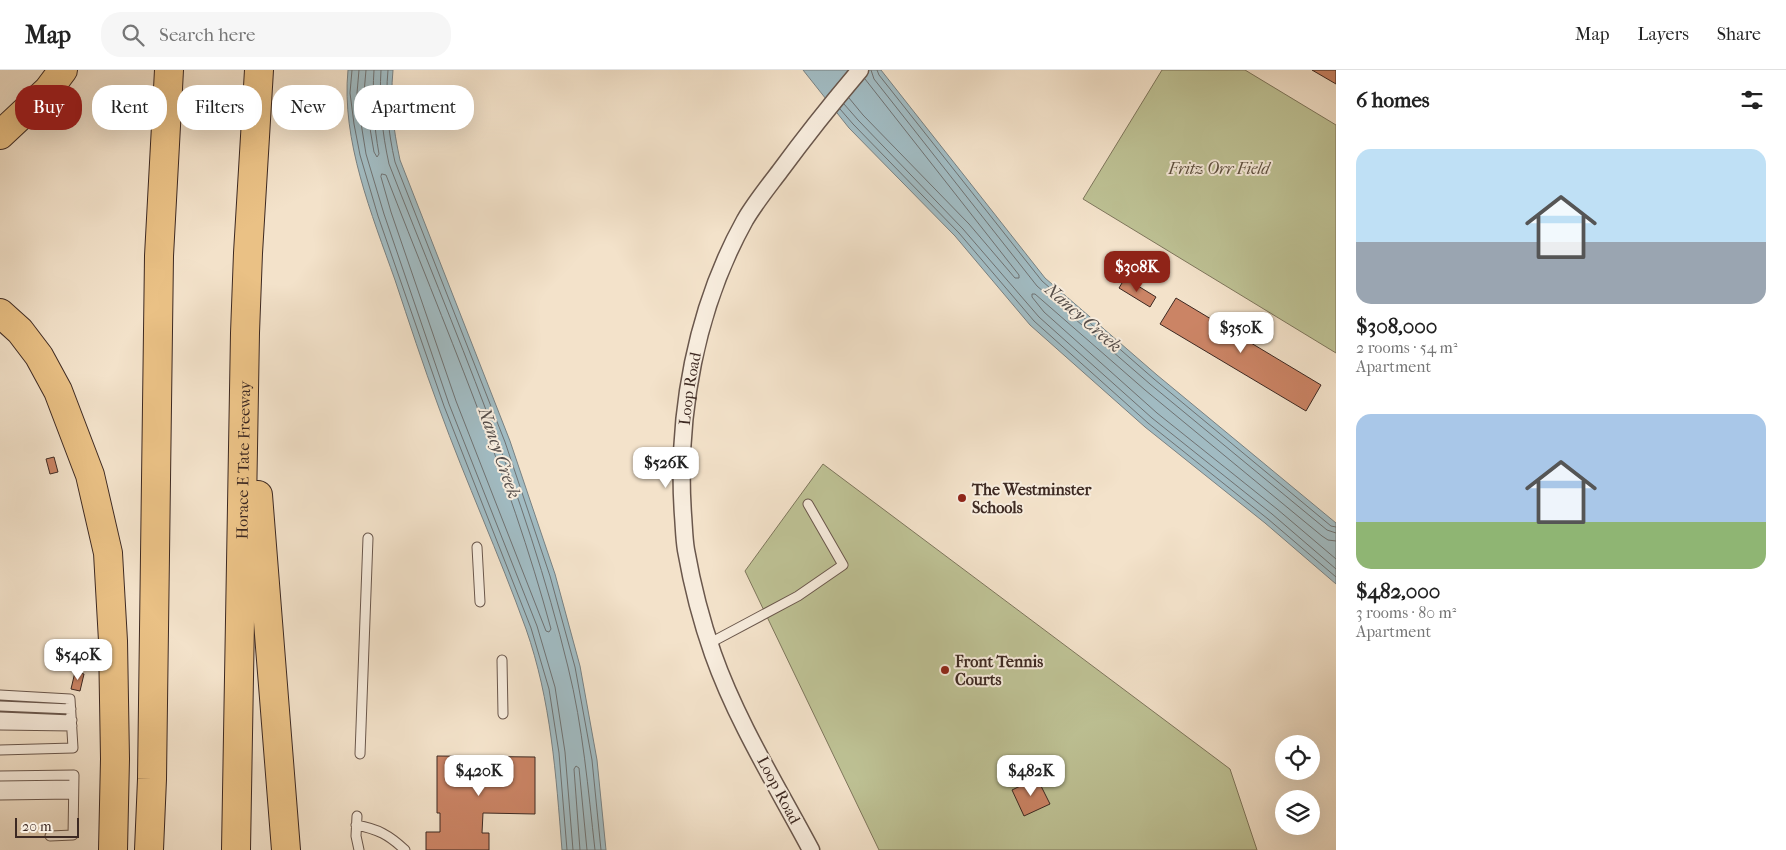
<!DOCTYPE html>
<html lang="en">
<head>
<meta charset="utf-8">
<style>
	body { margin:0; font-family:"IM FELL French Canon",serif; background:#f6f6f6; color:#222; height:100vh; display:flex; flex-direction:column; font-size:19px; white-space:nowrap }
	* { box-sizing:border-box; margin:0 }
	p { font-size:16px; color:#767676 }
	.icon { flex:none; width:28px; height:28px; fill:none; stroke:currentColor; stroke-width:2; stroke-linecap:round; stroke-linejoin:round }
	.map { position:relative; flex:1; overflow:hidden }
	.side { display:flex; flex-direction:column; background:#fff; width:450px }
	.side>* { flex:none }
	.hud { position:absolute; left:15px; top:15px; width:475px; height:45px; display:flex; gap:10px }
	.tools { position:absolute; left:1275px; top:665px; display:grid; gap:10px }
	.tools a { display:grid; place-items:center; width:45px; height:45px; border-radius:50%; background:#fff; box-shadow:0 5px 20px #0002; font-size:25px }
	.scale { position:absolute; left:15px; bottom:12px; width:64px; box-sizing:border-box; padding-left:5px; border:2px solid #3d2922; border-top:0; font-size:14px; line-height:18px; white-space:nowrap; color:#3d2922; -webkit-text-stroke:4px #f7ecdd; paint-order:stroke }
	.price { position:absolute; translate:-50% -42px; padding:0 11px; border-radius:10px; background:#fff; color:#222; font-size:16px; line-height:32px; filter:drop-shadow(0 1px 2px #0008) }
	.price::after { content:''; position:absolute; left:50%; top:30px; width:15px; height:11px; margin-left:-8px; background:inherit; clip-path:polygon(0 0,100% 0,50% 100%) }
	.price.active { background:#8f2418; color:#fff }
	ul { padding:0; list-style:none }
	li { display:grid; align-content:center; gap:10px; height:265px; padding:0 20px }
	li span { display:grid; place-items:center; height:155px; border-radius:15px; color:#555 }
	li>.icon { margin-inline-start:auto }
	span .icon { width:90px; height:90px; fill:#fffc; stroke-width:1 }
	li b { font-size:21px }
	h2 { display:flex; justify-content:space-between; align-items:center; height:60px; padding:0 20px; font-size:21px }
	.tag { padding:0 18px; border-radius:20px; background:#fff; box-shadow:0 5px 20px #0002; font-size:18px; line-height:45px }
	.tag.active { background:#8f2418; color:#fff }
	header { display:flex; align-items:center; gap:30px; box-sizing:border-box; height:70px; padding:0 25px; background:#fff; border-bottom:1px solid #e0e0e0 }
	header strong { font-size:24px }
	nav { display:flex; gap:28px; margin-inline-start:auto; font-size:18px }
	.search { width:350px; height:45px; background:#f6f6f6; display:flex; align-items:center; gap:12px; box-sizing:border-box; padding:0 18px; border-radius:20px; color:#767676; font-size:19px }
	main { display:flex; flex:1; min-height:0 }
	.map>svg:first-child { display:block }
	.green { fill:#bec295; stroke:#7e765c }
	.water { fill:#a1bbc2; stroke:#798182 }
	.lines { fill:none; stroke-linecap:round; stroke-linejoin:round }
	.shore { stroke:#6f7272; stroke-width:1 }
	.building { fill:#cb8465; stroke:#3d2922 }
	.service-casing { stroke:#6a574c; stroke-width:11 }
	.minor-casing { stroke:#6a574c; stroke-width:19 }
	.motorway-casing { stroke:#3d2922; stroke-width:30 }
	.service { stroke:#f7ecdd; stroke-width:9 }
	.minor { stroke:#f7ecdd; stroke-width:16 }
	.motorway { stroke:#eac185; stroke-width:28 }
	.poi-dot { fill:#8f2418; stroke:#f7ecdd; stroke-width:2 }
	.labels { text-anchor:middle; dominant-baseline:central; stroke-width:4; stroke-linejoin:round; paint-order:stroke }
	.park-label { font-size:16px; font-style:italic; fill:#5d4f3f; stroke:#f7ecdd }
	.street-label { font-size:16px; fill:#3d2922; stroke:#f7ecdd }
	.poi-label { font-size:16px; font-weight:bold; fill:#3d2922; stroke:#f7ecdd; text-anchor:start }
	.water-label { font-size:18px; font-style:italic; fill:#564e4a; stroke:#f7ecdd }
</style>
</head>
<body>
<header>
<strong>Map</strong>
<div class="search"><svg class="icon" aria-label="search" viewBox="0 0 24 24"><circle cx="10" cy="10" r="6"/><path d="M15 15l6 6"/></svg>Search here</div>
<nav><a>Map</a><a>Layers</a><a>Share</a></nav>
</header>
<main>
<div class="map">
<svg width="1336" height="780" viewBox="0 0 1336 780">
	<rect width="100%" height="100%" fill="#f3e2ca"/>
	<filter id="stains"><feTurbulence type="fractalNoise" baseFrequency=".004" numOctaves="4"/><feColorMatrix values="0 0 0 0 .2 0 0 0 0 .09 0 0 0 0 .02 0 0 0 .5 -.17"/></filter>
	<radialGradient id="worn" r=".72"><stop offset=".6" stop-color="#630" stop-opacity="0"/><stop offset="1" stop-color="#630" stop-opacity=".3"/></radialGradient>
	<path class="green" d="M 1162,0 L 1245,0 L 1336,55 L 1336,283 L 1083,129 Z
		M 823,394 L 1230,699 L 1257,780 L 879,780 L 745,501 Z"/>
	<path class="water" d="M 348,0 L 393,0 C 390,34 393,57 400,90 L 510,371 L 555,504 L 580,596 L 597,690 L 606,780 L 562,780 C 556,705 551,630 526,559 C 499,484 466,412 439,338 C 423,295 409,252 395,210 C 372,145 341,70 348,0 Z
		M 803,0 L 881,0 L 1045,208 L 1157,305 L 1336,453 L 1336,514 L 1265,453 L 1145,357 L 1030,255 L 955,166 L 849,58 Z"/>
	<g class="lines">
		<path class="shore" d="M 352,0 L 350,23 L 354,54 L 360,85 L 378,146 L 444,336 L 531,558 L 549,619 L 559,683 L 567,780
			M 359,0 L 357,23 L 361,53 L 366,84 L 384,144 L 449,334 L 537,556 L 555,617 L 565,682 L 573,780
			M 366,0 L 364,23 L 374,82 L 377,87 L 379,84 C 374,56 372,29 374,0
			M 381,0 C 379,32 382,62 389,94 C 454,260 526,424 568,597 C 583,657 588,719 595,780
			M 388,0 C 385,32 388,61 395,92 L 505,372 L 550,506 L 575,597 L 592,690 L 601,780
			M 871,0 L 874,9 L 1037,216 L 1150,314 L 1327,460 L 1336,463
			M 877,0 L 879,5 L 1042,211 L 1154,309 L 1331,456 L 1336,457
			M 849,28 L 863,45 L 969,154 L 1015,208 L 1019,208 L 1019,205 L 865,9
			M 844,34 L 858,50 L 963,159 L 1039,247 L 1152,348 L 1272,444 L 1336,499
			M 840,39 L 853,54 L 959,163 L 1034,251 L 1148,353 L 1268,449 L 1336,507
			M 382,104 L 386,105 C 444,255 509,404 551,559 L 549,562 L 546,561 L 456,331 L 391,142 L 381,107 Z
			M 1336,471 L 1328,470 L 1322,466 L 1145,320 L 1035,224 L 1032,224 L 1032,227 L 1044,242 L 1157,343 L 1277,439 L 1336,489
			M 580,780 L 574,699 L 576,696 L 579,698 L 587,780"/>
	</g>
	<path class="building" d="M 1312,0 L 1336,0 L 1336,14 Z
		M 1125,208 L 1156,227 L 1150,237 L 1119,218 Z
		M 1176,228 L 1321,315 L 1306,341 L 1160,254 Z
		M 54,387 L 58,402 L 50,404 L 46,389 Z
		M 75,602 L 84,604 L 80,621 L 71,619 Z
		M 437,686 L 535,687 L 535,744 L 483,743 L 482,763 L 489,763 L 489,780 L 426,780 L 426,762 L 440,762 L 440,743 L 437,743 Z
		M 1037,708 L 1050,734 L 1024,746 L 1012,720 Z"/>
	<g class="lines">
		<defs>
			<path id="service" d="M 477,477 L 480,532
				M 710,573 L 798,526 L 843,495 L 808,434
				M 502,590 L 503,644
				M 0,625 L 70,629 L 73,678 L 0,680
				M 0,636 L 71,639
				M 0,647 L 72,650
				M 0,655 L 72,656
				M 360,684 L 368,468
				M 0,706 L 74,705 L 73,765 L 50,766
				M 0,716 L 73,715
				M 0,725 L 73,724
				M 357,746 L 356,766 L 359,780
				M 356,755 C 378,759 389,765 405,780"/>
			<g id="minor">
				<path id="s1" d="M 811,780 C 777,716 737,652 713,584 C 701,550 692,514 686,480 C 684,468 684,457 683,445 C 676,345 696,238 745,150 C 755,133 768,117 780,101 C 805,67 832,33 860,0"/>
			</g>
			<g id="motorway">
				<path d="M 0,65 L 48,20 L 63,0"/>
				<path d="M 0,243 L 20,261 L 39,286 L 58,321 L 90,405 L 108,483 L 113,571 L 115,689 L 113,780"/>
				<path d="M 258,425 L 286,780"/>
				<path d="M 149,780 L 152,709 L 159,186 L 169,0"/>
				<path id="s2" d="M 236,780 L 245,263 L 248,183 L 259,0"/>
			</g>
		</defs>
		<use href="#service" class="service-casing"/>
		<use href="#minor" class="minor-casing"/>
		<use href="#motorway" class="motorway-casing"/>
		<use href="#service" class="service"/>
		<use href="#minor" class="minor"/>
		<use href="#motorway" class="motorway"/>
	</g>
	<g class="poi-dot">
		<circle cx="962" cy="428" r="5"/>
		<circle cx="945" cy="600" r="5"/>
	</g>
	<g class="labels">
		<g class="park-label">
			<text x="1219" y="98">Fritz Orr Field</text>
		</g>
		<g class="street-label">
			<text stroke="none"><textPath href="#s1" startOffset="489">Loop Road</textPath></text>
			<text stroke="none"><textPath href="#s2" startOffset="390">Horace E Tate Freeway</textPath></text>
			<text transform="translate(779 720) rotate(62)">Loop Road</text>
		</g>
		<g class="poi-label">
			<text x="972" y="419">The Westminster<tspan x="972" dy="18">Schools</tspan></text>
			<text x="955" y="591">Front Tennis<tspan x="955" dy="18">Courts</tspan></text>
		</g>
		<g class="water-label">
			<text transform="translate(1083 248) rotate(41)">Nancy Creek</text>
			<text transform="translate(499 383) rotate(71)">Nancy Creek</text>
		</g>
	</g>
	<rect width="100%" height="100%" filter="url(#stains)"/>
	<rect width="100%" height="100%" fill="url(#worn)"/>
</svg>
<div class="tools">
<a><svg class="icon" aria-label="locate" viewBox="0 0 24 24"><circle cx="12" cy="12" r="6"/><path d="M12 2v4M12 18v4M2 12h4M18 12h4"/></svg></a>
<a><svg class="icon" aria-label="layers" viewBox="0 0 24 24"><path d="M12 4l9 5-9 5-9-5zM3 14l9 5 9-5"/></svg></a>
</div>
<div class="scale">20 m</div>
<b class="price active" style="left:1137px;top:223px">$308K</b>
<b class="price" style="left:1241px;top:284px">$350K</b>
<b class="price" style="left:666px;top:419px">$526K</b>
<b class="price" style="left:78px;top:611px">$540K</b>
<b class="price" style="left:479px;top:727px">$420K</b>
<b class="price" style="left:1031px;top:727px">$482K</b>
<div class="hud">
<a class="tag active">Buy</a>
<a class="tag">Rent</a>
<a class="tag">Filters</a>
<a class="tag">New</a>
<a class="tag">Apartment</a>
</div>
</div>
<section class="side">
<h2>6 homes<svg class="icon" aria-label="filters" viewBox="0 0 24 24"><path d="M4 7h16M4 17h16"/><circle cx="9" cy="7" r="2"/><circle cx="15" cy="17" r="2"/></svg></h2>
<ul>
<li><span style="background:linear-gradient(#bfe0f5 60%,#9aa5b1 0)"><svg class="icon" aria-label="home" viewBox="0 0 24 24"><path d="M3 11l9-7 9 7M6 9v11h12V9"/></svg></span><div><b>$308,000</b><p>2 rooms · 54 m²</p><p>Apartment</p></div></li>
<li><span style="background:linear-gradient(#a9c7e8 70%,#8fb573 0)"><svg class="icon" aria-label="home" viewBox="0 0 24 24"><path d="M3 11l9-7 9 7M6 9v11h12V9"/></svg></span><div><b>$482,000</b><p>3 rooms · 80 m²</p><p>Apartment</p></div></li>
</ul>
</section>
</main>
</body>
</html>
